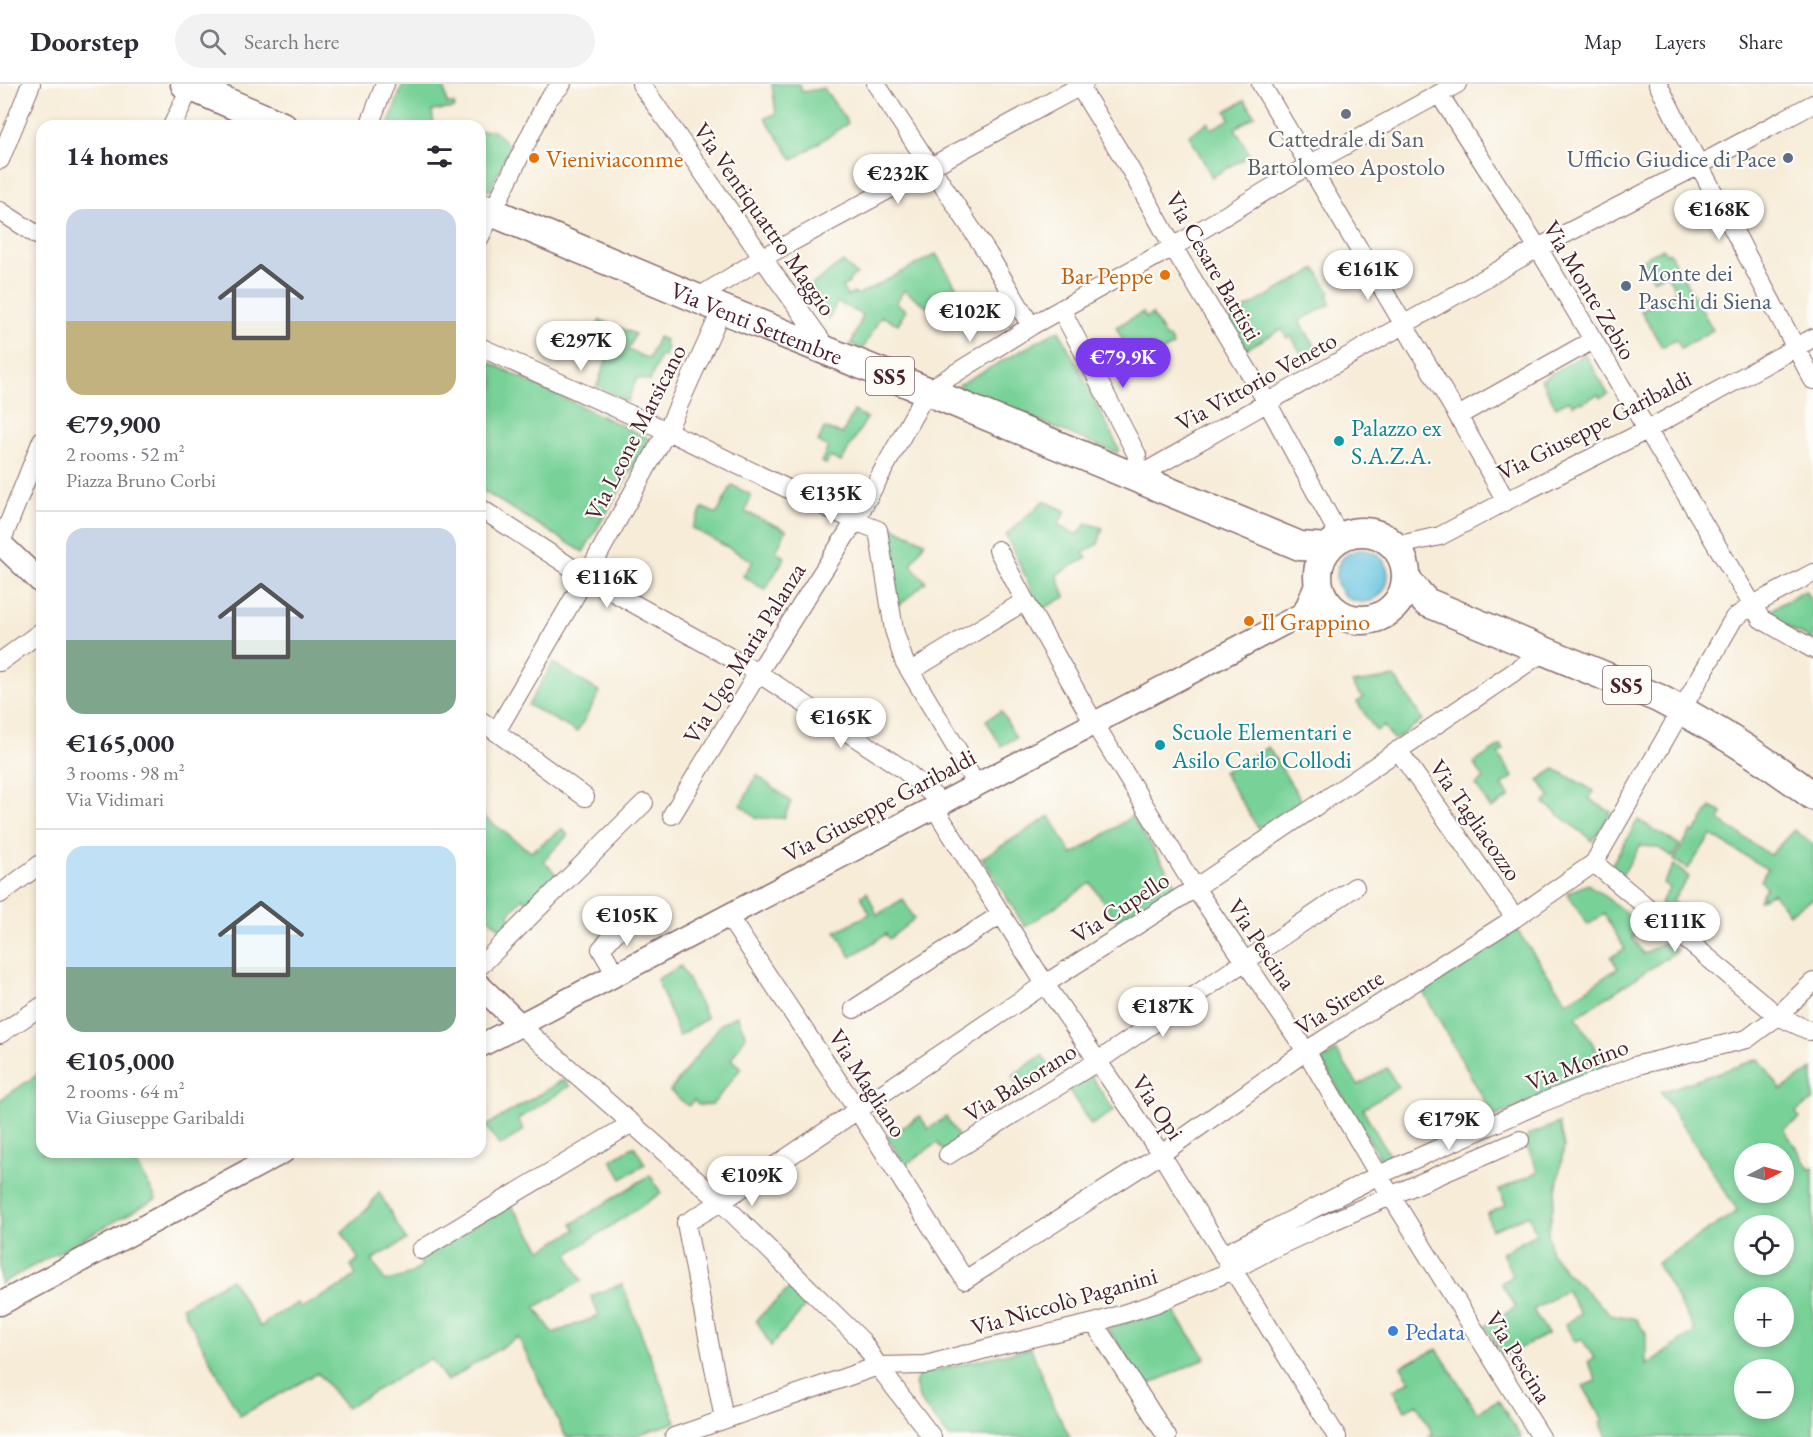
<!DOCTYPE html>
<html lang="en">
<head>
<meta charset="utf-8">
<style>
	body { margin:0; font-family:"EB Garamond",serif; background:#f2f2f3; color:#2b2b33; height:100vh; display:flex; flex-direction:column; font-size:22px; white-space:nowrap }
	* { box-sizing:border-box; margin:0 }
	p { font-size:20px; color:#7c7c81 }
	.icon { flex:none; width:33px; height:33px; fill:none; stroke:currentColor; stroke-width:2; stroke-linecap:round; stroke-linejoin:round }
	.map { position:relative; flex:1; overflow:hidden }
	.panel { position:absolute; left:36px; top:36px; width:450px; height:1038px; display:flex; flex-direction:column; background:#fff; border-radius:18px; box-shadow:0 3px 9px #0003 }
	.panel>* { flex:none }
	.needle { width:39px; rotate:84deg }
	.buttons { position:absolute; left:1734px; top:1059px; display:grid; gap:12px }
	.buttons a { display:grid; place-items:center; width:60px; height:60px; border-radius:50%; background:#fff; box-shadow:0 3px 9px #0003; font-size:30px }
	.price { position:absolute; translate:-50% -51px; padding:0 14px; border-radius:21px; background:#fff; color:#222; font-size:20px; line-height:39px; filter:drop-shadow(0 2px 3px #0008) }
	.price::after { content:''; position:absolute; left:50%; top:36px; width:18px; height:14px; margin-left:-9px; background:inherit; clip-path:polygon(0 0,100% 0,50% 100%) }
	.price.active { background:#7c3aed; color:#fff }
	ul { padding:0; list-style:none }
	li { display:grid; align-content:center; gap:12px; height:318px; padding:0 30px }
	li+li { border-top:2px solid #e1e1e2 }
	li span { display:grid; place-items:center; height:186px; border-radius:18px; color:#555 }
	li>.icon { margin-inline-start:auto }
	span .icon { width:108px; height:108px; fill:#fffc; stroke-width:1 }
	li b { font-size:26px }
	h2 { display:flex; justify-content:space-between; align-items:center; height:72px; padding:0 30px; font-size:26px }
	header { display:flex; align-items:center; gap:36px; box-sizing:border-box; height:84px; padding:0 30px; background:#fff; border-bottom:2px solid #e1e1e2 }
	header strong { font-size:28px }
	nav { display:flex; gap:33px; margin-inline-start:auto; font-size:21px }
	.search { width:420px; height:54px; background:#f2f2f3; display:flex; align-items:center; gap:15px; box-sizing:border-box; padding:0 21px; border-radius:33px; color:#7c7c81; font-size:22px }
	.map>svg:first-child { display:block }
	.green { fill:#78d298; stroke:#617862; stroke-width:1.5; fill-rule:evenodd }
	.water { fill:#61c1df; stroke:#567085; stroke-width:1.5 }
	.lines { fill:none; stroke-linecap:round; stroke-linejoin:round }
	.minor-casing { stroke:#876768; stroke-width:20 }
	.tertiary-casing { stroke:#876768; stroke-width:25 }
	.primary-casing { stroke:#876768; stroke-width:31 }
	.minor { stroke:#fff; stroke-width:18 }
	.tertiary { stroke:#fff; stroke-width:22 }
	.primary { stroke:#fff; stroke-width:28 }
	.worship-dot { fill:#6b7280; stroke:#fdfcf7; stroke-width:2 }
	.food-dot { fill:#e8710a; stroke:#fdfcf7; stroke-width:2 }
	.service-dot { fill:#5c6f8a; stroke:#fdfcf7; stroke-width:2 }
	.culture-dot { fill:#0f9aa8; stroke:#fdfcf7; stroke-width:2 }
	.shop-dot { fill:#3f7fe0; stroke:#fdfcf7; stroke-width:2 }
	.labels { text-anchor:middle; dominant-baseline:central; stroke-width:4.5; stroke-linejoin:round; paint-order:stroke }
	.shield { fill:#fdfcf7; stroke:#806168; stroke-width:1.5 }
	.shield-label { font-size:22px; font-weight:bold; fill:#4a1f2b }
	.worship-label { font-size:24px; fill:#5b616d; stroke:#fdfcf7 }
	.food-label { font-size:24px; fill:#c56008; stroke:#fdfcf7; text-anchor:start }
	.service-label { font-size:24px; fill:#4e5e75; stroke:#fdfcf7; text-anchor:end }
	.street-label { font-size:24px; fill:#4a1f2b; stroke:#fdfcf7 }
	.culture-label { font-size:24px; fill:#0d838f; stroke:#fdfcf7; text-anchor:start }
	.shop-label { font-size:24px; fill:#366cbe; stroke:#fdfcf7; text-anchor:start }
</style>
</head>
<body>
<header>
<strong>Doorstep</strong>
<div class="search"><svg class="icon" aria-label="search" viewBox="0 0 24 24"><circle cx="10" cy="10" r="6"/><path d="M15 15l6 6"/></svg>Search here</div>
<nav><a>Map</a><a>Layers</a><a>Share</a></nav>
</header>
<div class="map">
<svg width="1813" height="1353" viewBox="0 0 1813 1353">
	<rect width="100%" height="100%" fill="#fdfcf7"/>
	<filter id="ink" filterUnits="userSpaceOnUse"><feTurbulence type="fractalNoise" baseFrequency=".0167" numOctaves="2"/><feDisplacementMap in="SourceGraphic" scale="12" xChannelSelector="R" yChannelSelector="G"/><feConvolveMatrix kernelMatrix="1 2 1 2 8 2 1 2 1" color-interpolation-filters="sRGB"/></filter>
	<filter id="wash" filterUnits="userSpaceOnUse"><feTurbulence type="fractalNoise" baseFrequency=".008" numOctaves="4" result="noise"/><feDisplacementMap in="SourceGraphic" scale="24" xChannelSelector="R" yChannelSelector="G"/><feGaussianBlur stdDeviation="1.35" result="paint"/><feColorMatrix in="noise" values="0 0 0 0 0 0 0 0 0 0 0 0 0 0 0 0 0 1.4 0 .05"/><feComposite in="paint" operator="in"/></filter>
	<g filter="url(#wash)">
		<rect width="100%" height="100%" fill="#f7ecd8"/>
		<path class="green" d="M 403,0 L 451,0 L 444,2 L 447,20 L 454,20 L 455,24 L 432,27 L 434,42 L 388,42 Z
			M 772,0 L 800,0 L 802,8 L 824,4 L 848,39 L 793,76 L 765,34 L 776,30 Z
			M 1245,16 L 1255,32 L 1235,44 L 1250,71 L 1212,93 L 1189,51 L 1208,38 L 1212,45 L 1230,35 L 1226,27 Z
			M 493,46 L 510,62 L 490,107 L 480,103 L 480,47 Z
			M 1663,164 L 1666,170 L 1669,168 L 1713,246 L 1681,264 L 1676,255 L 1662,263 L 1641,227 L 1676,207 L 1666,189 L 1653,196 L 1642,176 Z
			M 936,170 L 965,217 L 941,233 L 904,206 L 896,219 L 906,226 L 898,240 L 881,232 L 863,265 L 851,260 L 863,231 L 837,218 L 829,235 L 810,202 L 843,178 L 857,191 L 850,194 L 849,199 L 842,203 L 847,212 L 854,209 L 858,211 Z
			M 1316,185 L 1330,208 L 1328,210 L 1331,220 L 1299,237 L 1321,272 L 1307,279 L 1291,252 L 1287,254 L 1282,245 L 1246,265 L 1228,234 Z
			M 1143,228 L 1146,234 L 1152,230 L 1166,254 L 1169,253 L 1173,262 L 1136,282 L 1116,243 Z
			M 600,236 L 635,250 L 628,266 L 649,275 L 658,253 L 665,256 L 664,261 L 667,262 L 664,273 L 660,272 L 650,297 L 637,294 L 627,318 L 597,302 L 608,271 L 587,266 Z
			M 1059,246 L 1119,365 L 1117,369 L 961,305 L 959,302 L 960,300 Z
			M 1585,270 L 1608,310 L 1600,314 L 1598,310 L 1582,319 L 1580,317 L 1573,321 L 1569,316 L 1556,323 L 1541,296 Z
			M 480,274 L 650,355 L 583,468 L 480,405 L 480,312 L 487,313 L 494,303 L 492,290 L 480,287 Z
			M 854,327 L 867,334 L 841,378 L 830,373 L 826,380 L 821,378 L 828,363 L 818,358 L 824,344 L 842,350 Z
			M 732,401 L 751,411 L 745,428 L 786,446 L 776,468 L 785,473 L 765,506 L 743,492 L 753,477 L 692,444 L 703,424 L 717,430 Z
			M 1044,417 L 1066,427 L 1058,441 L 1077,451 L 1087,439 L 1103,444 L 1098,460 L 1083,469 L 1087,474 L 1057,490 L 1065,513 L 1041,526 L 1006,451 Z
			M 889,441 L 925,458 L 911,481 L 926,498 L 894,526 L 883,450 Z
			M 1805,507 L 1813,520 L 1813,557 L 1770,533 L 1772,525 Z
			M 553,579 L 600,608 L 577,648 L 528,621 Z
			M 1395,593 L 1423,636 L 1394,656 L 1384,642 L 1376,647 L 1357,618 L 1363,614 L 1352,599 Z
			M 1001,627 L 1016,654 L 1001,662 L 986,636 Z
			M 1501,661 L 1504,666 L 1498,670 L 1513,693 L 1502,701 L 1510,713 L 1491,725 L 1476,701 L 1484,695 L 1474,679 Z
			M 1268,663 L 1301,716 L 1258,744 L 1223,688 Z
			M 1555,685 L 1594,707 L 1589,715 L 1611,728 L 1593,757 L 1544,719 L 1551,713 L 1538,696 Z
			M 757,691 L 791,718 L 784,734 L 756,734 L 741,721 Z
			M 1711,723 L 1723,729 L 1720,737 L 1770,771 L 1794,746 L 1813,760 L 1813,815 L 1789,829 L 1773,809 L 1759,816 L 1766,803 L 1761,797 L 1767,785 L 1711,751 L 1688,785 L 1674,776 L 1691,747 L 1694,749 Z
			M 480,730 L 531,768 L 562,745 L 568,751 L 543,777 L 561,795 L 532,822 L 523,814 L 508,831 L 516,839 L 505,849 L 480,826 Z
			M 1050,732 L 1072,771 L 1098,755 L 1132,732 L 1176,800 L 1118,839 L 1091,799 L 1025,843 L 982,774 Z
			M 1638,736 L 1680,761 L 1673,773 L 1657,763 L 1640,762 L 1621,793 L 1609,785 Z
			M 1674,781 L 1689,793 L 1672,817 L 1700,837 L 1693,841 L 1660,819 L 1670,804 L 1663,799 Z
			M 1588,800 L 1646,844 L 1632,853 L 1643,870 L 1665,858 L 1677,867 L 1576,933 L 1607,983 L 1494,1033 L 1423,908 L 1516,845 L 1567,918 L 1618,884 L 1611,873 L 1625,865 L 1604,830 L 1588,841 L 1567,809 Z
			M 867,808 L 877,831 L 903,815 L 914,835 L 889,855 L 886,850 L 851,873 L 836,847 L 870,830 L 861,812 Z
			M 681,882 L 707,934 L 679,952 L 657,895 Z
			M 737,931 L 746,952 L 731,975 L 741,984 L 712,1021 L 698,1021 L 694,1016 L 688,1022 L 670,1007 L 721,940 Z
			M 1336,967 L 1358,1001 L 1387,984 L 1398,1003 L 1363,1025 L 1390,1073 L 1382,1077 L 1321,977 Z
			M 1042,971 L 1054,989 L 1025,1009 L 1012,992 Z
			M 1759,975 L 1781,1006 L 1813,985 L 1813,1016 L 1796,1028 L 1800,1035 L 1784,1045 L 1809,1085 L 1813,1083 L 1813,1353 L 1607,1353 L 1600,1338 L 1603,1336 L 1583,1302 L 1597,1297 L 1588,1278 L 1594,1274 L 1582,1255 L 1575,1258 L 1565,1240 L 1581,1230 L 1566,1206 L 1533,1226 L 1548,1250 L 1504,1272 L 1485,1242 L 1516,1223 L 1501,1199 L 1513,1192 L 1502,1169 L 1536,1150 L 1529,1131 L 1492,1146 L 1487,1130 L 1506,1121 L 1499,1106 L 1538,1088 L 1527,1062 L 1528,1051 L 1559,1039 L 1564,1063 L 1548,1150 L 1550,1167 L 1565,1187 L 1610,1230 L 1636,1235 L 1646,1250 L 1646,1282 L 1695,1247 L 1657,1179 L 1738,1127 L 1661,1008 ZM 1744,1070 L 1784,1070 L 1784,1108 L 1744,1108 ZM 1744,1142 L 1784,1142 L 1784,1180 L 1744,1180 ZM 1744,1214 L 1784,1214 L 1784,1252 L 1744,1252 ZM 1744,1286 L 1784,1286 L 1784,1324 L 1744,1324 Z
			M 42,988 L 42,1068 L 131,1068 L 156,1115 L 0,1200 L 0,1016 Z
			M 1089,989 L 1114,1027 L 1091,1041 L 1067,1003 Z
			M 563,996 L 570,1002 L 518,1035 L 524,1046 L 500,1062 L 486,1042 Z
			M 920,1032 L 928,1045 L 946,1033 L 960,1055 L 944,1067 L 937,1059 L 905,1081 L 887,1053 Z
			M 634,1062 L 645,1080 L 622,1095 L 611,1076 Z
			M 650,1091 L 661,1109 L 568,1170 L 582,1197 L 535,1223 L 553,1249 L 599,1232 L 591,1212 L 622,1200 L 676,1338 L 631,1353 L 566,1353 L 518,1253 L 447,1297 L 431,1274 L 346,1324 L 318,1289 L 240,1332 L 182,1223 L 231,1195 L 260,1243 L 272,1233 L 298,1219 L 301,1224 L 340,1203 L 356,1191 L 351,1181 L 359,1176 L 342,1148 L 369,1123 L 379,1108 L 406,1156 L 372,1176 L 385,1197 C 399,1194 410,1192 422,1182 L 418,1175 L 510,1120 L 542,1166 L 576,1146 L 572,1140 Z
			M 790,1204 L 807,1220 L 771,1262 L 756,1236 Z
			M 1170,1222 L 1206,1274 L 1146,1302 L 1107,1244 L 1140,1235 Z
			M 1031,1264 L 1053,1321 L 1070,1353 L 949,1353 L 920,1317 L 915,1300 L 919,1290 Z
			M 1437,1265 L 1477,1328 L 1498,1316 L 1521,1353 L 1429,1353 L 1433,1350 L 1417,1320 L 1405,1326 L 1393,1307 L 1410,1297 L 1401,1282 Z"/>
		<path class="water" d="M1336 492a26 26 0 1 1 52 0a26 26 0 1 1-52 0Z"/>
	</g>
	<g filter="url(#ink)">
		<g class="lines">
			<defs>
				<path id="minor" d="M 641,0 L 776,193 L 829,267
					M 876,0 L 988,170 L 1031,242
					M 1078,0 L 1130,85 L 1173,163 L 1267,318 L 1340,453
					M 1261,0 L 1458,332 L 1506,417
					M 1658,0 L 1699,81 L 1813,296
					M 1439,10 L 1538,164 L 1761,535 L 1813,565
					M 172,42 L 192,0
					M 369,42 L 385,0
					M 0,76 L 31,0
					M 0,127 L 42,154
					M 480,153 L 548,15 L 562,0
					M 697,214 L 762,174 L 1084,0
					M 1061,225 L 1137,371 L 1135,394
					M 480,263 L 667,347 L 855,437 L 878,446 L 894,546 L 904,577 L 961,672 L 975,701
					M 1458,332 L 1593,256
					M 1135,394 L 1538,164 L 1699,81 L 1813,20
					M 480,424 L 586,493 L 758,589 L 903,685 L 942,719
					M 0,461 L 42,356
					M 1395,462 L 1440,452 L 1506,417 L 1647,346 L 1813,254
					M 998,466 L 1025,517
					M 0,578 L 42,547
					M 911,587 L 1025,517 L 1094,639 L 1195,804 L 1306,967 L 1391,1112 L 1541,1353
					M 480,636 L 585,713
					M 496,648 L 586,493 L 667,347 L 722,225
					M 1398,666 L 1515,834
					M 934,723 L 1045,900 L 1161,1070 L 1337,1353
					M 672,731 L 758,589 L 855,437 L 927,307 L 1031,242 L 1173,163 L 1309,81 L 1457,0
					M 1594,779 L 1778,932 L 1810,947 L 1813,946
					M 0,810 L 42,779
					M 728,832 L 858,1027 L 965,1196 L 1161,1070 L 1306,967 L 1515,834 L 1594,779 L 1734,534 L 1753,521 L 1813,489
					M 480,882 L 644,719
					M 616,891 L 601,865 L 629,834
					M 854,925 L 1000,831
					M 520,941 L 721,1118 L 862,1257 L 878,1282 L 932,1353
					M 0,950 L 42,922
					M 948,1071 L 1098,977 L 1355,803
					M 421,1166 L 632,1039
					M 1223,1171 L 1379,1091 L 1541,1019 L 1638,981 L 1747,955 L 1778,932 L 1813,898
					M 1094,1239 L 1167,1353
					M 724,1335 L 686,1139 L 721,1118 L 1045,900 L 1195,804 L 1545,567
					M 674,1353 L 878,1282 L 926,1281 L 993,1263 L 1094,1239 L 1154,1220 L 1233,1186 L 1272,1165 L 1328,1139 L 1520,1056"/>
				<path id="tertiary" d="M 0,459 L 42,499
					M 1304,529 L 1318,497
					M 480,902 L 520,941
					M 480,962 L 1304,529 L 1341,531
					M 0,1220 L 283,1068"/>
				<g id="primary">
					<path d="M 185,0 L 282,42"/>
					<path id="s1" d="M 480,123 L 722,225 L 927,307 L 1300,462 L 1328,464"/>
					<circle cx="1362" cy="492" r="44"/>
					<path d="M 1406,496 L 1426,518 L 1658,614 C 1712,642 1765,675 1813,712"/>
				</g>
			</defs>
			<use href="#minor" class="minor-casing"/>
			<use href="#tertiary" class="tertiary-casing"/>
			<use href="#primary" class="primary-casing"/>
			<use href="#minor" class="minor"/>
			<use href="#tertiary" class="tertiary"/>
			<use href="#primary" class="primary"/>
		</g>
	</g>
	<circle class="worship-dot" cx="1346" cy="30" r="6"/>
	<g class="food-dot">
		<circle cx="534" cy="74" r="6"/>
		<circle cx="1165" cy="191" r="6"/>
		<circle cx="1249" cy="537" r="6"/>
	</g>
	<g class="service-dot">
		<circle cx="1788" cy="74" r="6"/>
		<circle cx="1626" cy="202" r="6"/>
	</g>
	<g class="culture-dot">
		<circle cx="1339" cy="357" r="6"/>
		<circle cx="1160" cy="661" r="6"/>
	</g>
	<circle class="shop-dot" cx="1393" cy="1247" r="6"/>
	<g class="labels">
		<g class="shield">
			<rect x="866" y="273" width="48" height="38" rx="4.5"/>
			<rect x="1603" y="582" width="48" height="38" rx="4.5"/>
		</g>
		<g class="shield-label">
			<text x="890" y="292">SS5</text>
			<text x="1627" y="601">SS5</text>
		</g>
		<g class="worship-label">
			<text x="1346" y="54">Cattedrale di San<tspan x="1346" dy="28">Bartolomeo Apostolo</tspan></text>
		</g>
		<g class="food-label">
			<text x="546" y="74">Vieniviaconme</text>
			<text x="1153" y="191" text-anchor="end">Bar Peppe</text>
			<text x="1261" y="537">Il Grappino</text>
		</g>
		<g class="service-label">
			<text x="1776" y="74">Ufficio Giudice di Pace</text>
			<text x="1638" y="188" text-anchor="start">Monte dei<tspan x="1638" dy="28">Paschi di Siena</tspan></text>
		</g>
		<g class="street-label">
			<text transform="translate(765 135) rotate(55)">Via Ventiquattro Maggio</text>
			<text transform="translate(1214 182) rotate(60)">Via Cesare Battisti</text>
			<text transform="translate(1590 206) rotate(59)">Via Monte Zebio</text>
			<text stroke="none"><textPath href="#s1" startOffset="300">Via Venti Settembre</textPath></text>
			<text transform="translate(1256 297) rotate(-29)">Via Vittorio Veneto</text>
			<text transform="translate(1594 341) rotate(-27)">Via Giuseppe Garibaldi</text>
			<text transform="translate(635 348) rotate(-63)">Via Leone Marsicano</text>
			<text transform="translate(744 569) rotate(-58)">Via Ugo Maria Palanza</text>
			<text transform="translate(879 721) rotate(-28)">Via Giuseppe Garibaldi</text>
			<text transform="translate(1476 736) rotate(55)">Via Tagliacozzo</text>
			<text transform="translate(1120 823) rotate(-33)">Via Cupello</text>
			<text transform="translate(1262 860) rotate(56)">Via Pescina</text>
			<text transform="translate(1339 918) rotate(-33)">Via Sirente</text>
			<text transform="translate(1577 980) rotate(-21)">Via Morino</text>
			<text transform="translate(1020 998) rotate(-32)">Via Balsorano</text>
			<text transform="translate(868 999) rotate(57)">Via Magliano</text>
			<text transform="translate(1158 1023) rotate(56)">Via Opi</text>
			<text transform="translate(1064 1217) rotate(-16)">Via Niccolò Paganini</text>
			<text transform="translate(1519 1273) rotate(58)">Via Pescina</text>
		</g>
		<g class="culture-label">
			<text x="1351" y="343">Palazzo ex<tspan x="1351" dy="28">S.A.Z.A.</tspan></text>
			<text x="1172" y="647">Scuole Elementari e<tspan x="1172" dy="28">Asilo Carlo Collodi</tspan></text>
		</g>
		<g class="shop-label">
			<text x="1405" y="1247">Pedata</text>
		</g>
	</g>
</svg>
<div class="buttons">
<a><svg class="needle" viewBox="-14 -14 28 28"><path d="M0-13l5 13h-10z" fill="#e53935"/><path d="M0 13l5-13h-10z" fill="#7c7c81"/></svg></a>
<a><svg class="icon" aria-label="locate" viewBox="0 0 24 24"><circle cx="12" cy="12" r="6"/><path d="M12 2v4M12 18v4M2 12h4M18 12h4"/></svg></a>
<a>+</a>
<a>−</a>
</div>
<b class="price" style="left:898px;top:121px">€232K</b>
<b class="price" style="left:1719px;top:157px">€168K</b>
<b class="price" style="left:1368px;top:217px">€161K</b>
<b class="price" style="left:970px;top:259px">€102K</b>
<b class="price" style="left:581px;top:288px">€297K</b>
<b class="price active" style="left:1123px;top:305px">€79.9K</b>
<b class="price" style="left:831px;top:441px">€135K</b>
<b class="price" style="left:607px;top:525px">€116K</b>
<b class="price" style="left:841px;top:665px">€165K</b>
<b class="price" style="left:627px;top:863px">€105K</b>
<b class="price" style="left:1675px;top:869px">€111K</b>
<b class="price" style="left:1163px;top:954px">€187K</b>
<b class="price" style="left:1449px;top:1067px">€179K</b>
<b class="price" style="left:752px;top:1123px">€109K</b>
<section class="panel">
<h2>14 homes<svg class="icon" aria-label="filters" viewBox="0 0 24 24"><path d="M4 7h16M4 17h16"/><circle cx="9" cy="7" r="2"/><circle cx="15" cy="17" r="2"/></svg></h2>
<ul>
<li><span style="background:linear-gradient(#c9d6e8 60%,#c2b280 0)"><svg class="icon" aria-label="home" viewBox="0 0 24 24"><path d="M3 11l9-7 9 7M6 9v11h12V9"/></svg></span><div><b>€79,900</b><p>2 rooms · 52 m²</p><p>Piazza Bruno Corbi</p></div></li>
<li><span style="background:linear-gradient(#c9d6e8 60%,#7fa58c 0)"><svg class="icon" aria-label="home" viewBox="0 0 24 24"><path d="M3 11l9-7 9 7M6 9v11h12V9"/></svg></span><div><b>€165,000</b><p>3 rooms · 98 m²</p><p>Via Vidimari</p></div></li>
<li><span style="background:linear-gradient(#bfe0f5 65%,#7fa58c 0)"><svg class="icon" aria-label="home" viewBox="0 0 24 24"><path d="M3 11l9-7 9 7M6 9v11h12V9"/></svg></span><div><b>€105,000</b><p>2 rooms · 64 m²</p><p>Via Giuseppe Garibaldi</p></div></li>
</ul>
</section>
</div>
</body>
</html>
